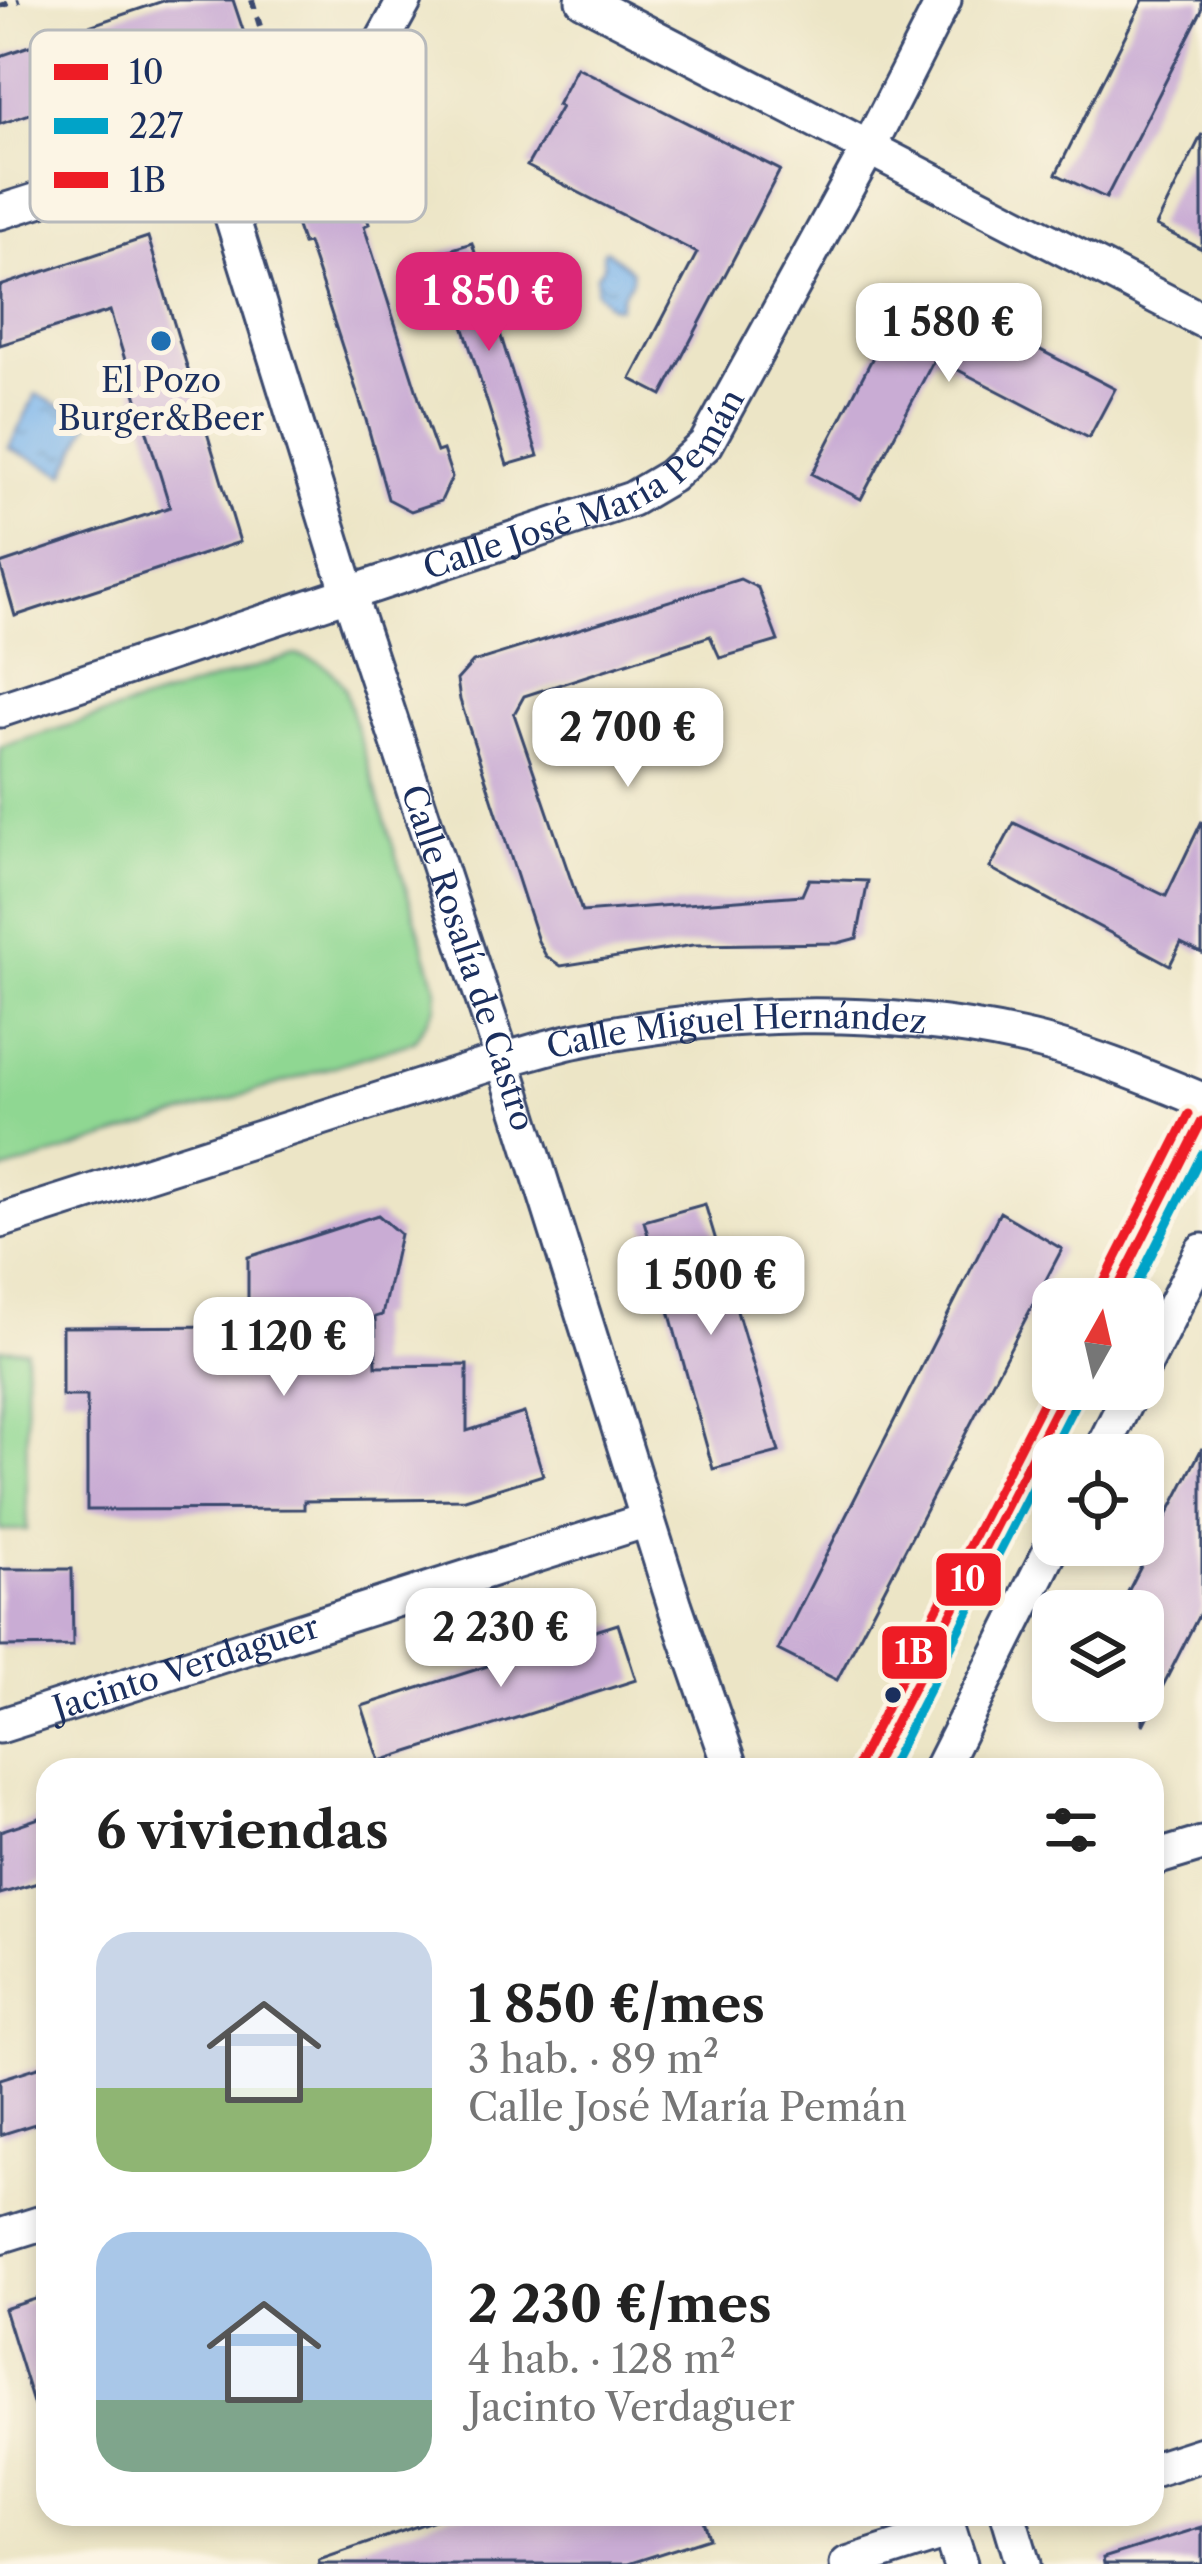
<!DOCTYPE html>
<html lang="es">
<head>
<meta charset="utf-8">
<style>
	body { margin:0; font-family:"Libre Caslon Text",serif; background:#f6f6f6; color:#222; height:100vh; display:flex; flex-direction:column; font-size:45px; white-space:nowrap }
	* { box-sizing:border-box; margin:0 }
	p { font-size:39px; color:#767676 }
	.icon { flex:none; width:66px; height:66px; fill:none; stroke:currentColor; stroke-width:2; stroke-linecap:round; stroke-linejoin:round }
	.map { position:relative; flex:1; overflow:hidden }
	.drawer { position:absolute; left:36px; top:1758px; width:1128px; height:768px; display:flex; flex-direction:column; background:#fff; border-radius:36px; box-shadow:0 6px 18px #0003 }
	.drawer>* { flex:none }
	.needle { width:78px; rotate:8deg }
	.controls { position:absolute; left:1032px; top:1278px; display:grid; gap:24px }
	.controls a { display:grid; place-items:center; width:132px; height:132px; border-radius:24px; background:#fff; box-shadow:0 6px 18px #0003; font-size:60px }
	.price { position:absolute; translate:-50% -102px; padding:0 27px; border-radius:24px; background:#fff; color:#222; font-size:39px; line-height:78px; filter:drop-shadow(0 3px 6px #0008) }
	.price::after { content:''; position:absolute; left:50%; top:72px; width:36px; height:27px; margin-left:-18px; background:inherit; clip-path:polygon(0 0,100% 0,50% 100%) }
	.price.on { background:#db2777; color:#fff }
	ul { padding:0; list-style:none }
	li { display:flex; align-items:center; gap:36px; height:300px; padding:0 60px }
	li span { display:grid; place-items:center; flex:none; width:336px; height:240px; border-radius:36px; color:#555 }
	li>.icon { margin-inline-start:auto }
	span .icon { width:144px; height:144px; fill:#fffc; stroke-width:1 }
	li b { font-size:51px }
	h2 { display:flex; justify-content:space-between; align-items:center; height:144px; padding:0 60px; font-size:51px }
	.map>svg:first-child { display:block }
	.green { fill:#8fd792; stroke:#558378; stroke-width:3 }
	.water { fill:url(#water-ripples); stroke:#4b72a5; stroke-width:3 }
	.building { fill:#c9acd4 }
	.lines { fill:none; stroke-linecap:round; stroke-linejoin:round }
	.minor-casing { stroke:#3a4a6e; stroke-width:39 }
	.path { stroke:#3a4a6e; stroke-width:6; stroke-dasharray:9 9; stroke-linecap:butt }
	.minor { stroke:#fff; stroke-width:33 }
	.bus-1-casing { stroke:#fcf5e5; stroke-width:18 }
	.bus-2-casing { stroke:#fcf5e5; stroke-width:18 }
	.bus-3-casing { stroke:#fcf5e5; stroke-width:18 }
	.bus-1 { stroke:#ee1c25; stroke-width:9 }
	.bus-2 { stroke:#01a3c8; stroke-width:9 }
	.bus-3 { stroke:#ee1c25; stroke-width:9 }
	.poi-dot { fill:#1f6fb2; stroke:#fcf5e5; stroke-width:4.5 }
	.bus-dot { fill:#1b2f5e; stroke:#fcf5e5; stroke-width:4.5 }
	.labels { text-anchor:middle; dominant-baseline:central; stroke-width:12; stroke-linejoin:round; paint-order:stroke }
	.poi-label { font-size:33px; fill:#1b2f5e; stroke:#fcf5e5 }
	.street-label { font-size:33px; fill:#1b2f5e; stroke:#fcf5e5 }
	.key { fill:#fcf5e5; stroke:#b8babc; stroke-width:3 }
	.key-label { font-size:33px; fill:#1b2f5e }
	.line-badge { stroke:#fcf5e5; stroke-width:4.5 }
	.badge-label { font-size:33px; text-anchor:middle; font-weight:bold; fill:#fff }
</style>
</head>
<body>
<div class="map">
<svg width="1202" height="2564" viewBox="0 0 1202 2564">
	<defs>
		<pattern id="water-ripples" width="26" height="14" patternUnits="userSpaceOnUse" patternTransform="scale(3)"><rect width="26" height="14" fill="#7bb5ec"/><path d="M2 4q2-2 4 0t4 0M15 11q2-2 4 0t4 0" fill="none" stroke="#6494c2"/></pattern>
	</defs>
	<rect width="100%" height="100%" fill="#fcf5e5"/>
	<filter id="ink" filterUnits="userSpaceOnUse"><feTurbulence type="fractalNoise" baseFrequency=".00833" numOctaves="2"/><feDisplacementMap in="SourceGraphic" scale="24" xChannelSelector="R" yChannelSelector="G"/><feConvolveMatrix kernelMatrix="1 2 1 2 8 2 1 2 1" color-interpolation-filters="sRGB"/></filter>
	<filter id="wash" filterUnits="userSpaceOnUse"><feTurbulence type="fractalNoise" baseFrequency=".004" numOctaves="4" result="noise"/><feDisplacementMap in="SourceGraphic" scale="48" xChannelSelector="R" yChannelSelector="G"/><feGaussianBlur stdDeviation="2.7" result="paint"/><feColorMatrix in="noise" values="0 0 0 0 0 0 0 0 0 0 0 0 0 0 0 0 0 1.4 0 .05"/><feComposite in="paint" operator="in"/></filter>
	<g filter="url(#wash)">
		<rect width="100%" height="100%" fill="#ece5c6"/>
		<path class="green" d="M 295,655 C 319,660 331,666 344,687 L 437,989 L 436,1006 L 414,1041 L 0,1172 L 0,747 Z
			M 0,1349 L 26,1349 L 27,1530 L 0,1530 Z"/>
		<path class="water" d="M 606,250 L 632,271 L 632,280 L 622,294 L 619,307 L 610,306 L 596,291 L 597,275 L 604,266 L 603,252 Z
			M 36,394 L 90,421 L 65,474 L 9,448 Z"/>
		<g id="blocks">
			<path class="building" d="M 166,0 L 233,0 L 247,42 L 0,124 L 0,56 Z
				M 1143,0 L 1202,0 L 1202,10 L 1106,198 L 1056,174 Z
				M 577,67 L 780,170 L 662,395 L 631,379 L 697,253 L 527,166 L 561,107 L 557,105 Z
				M 1202,134 L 1202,249 L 1156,226 Z
				M 334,183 L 360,197 L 369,224 L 364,226 L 428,427 L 437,452 L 443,450 L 452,477 L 441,501 L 411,511 L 388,499 L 366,420 L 325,294 L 308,243 L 303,244 L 294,218 L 307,193 Z
				M 148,237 L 240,542 L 15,616 L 0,564 L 170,507 L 110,311 L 0,345 L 0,286 Z
				M 472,243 L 538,456 L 507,465 L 440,253 Z
				M 931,293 L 1115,389 L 1089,438 L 935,358 L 861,499 L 812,474 L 899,307 L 918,317 Z
				M 740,579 L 758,588 L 778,641 L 720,658 L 710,636 L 524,696 L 514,714 L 582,912 L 802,895 L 809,879 L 868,881 L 857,938 L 838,943 L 693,945 L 561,966 L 546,956 L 538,941 L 460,700 L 457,680 L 473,662 Z
				M 1202,821 L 1202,953 L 1181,943 L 1170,965 L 990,868 L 1014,823 L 1166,896 Z
				M 705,1204 L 779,1452 L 713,1469 L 644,1221 Z
				M 1000,1212 L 1062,1249 L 837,1680 L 778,1650 Z
				M 378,1215 L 400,1234 L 382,1315 L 375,1317 L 376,1366 L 467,1365 L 467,1431 L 524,1413 L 543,1475 L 465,1499 L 304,1501 L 304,1509 L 87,1510 L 87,1396 L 62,1396 L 62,1327 L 248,1326 L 248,1257 Z
				M 1202,1448 L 1202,1609 L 1143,1725 L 1143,1611 L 1118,1611 Z
				M 0,1569 L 72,1569 L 73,1646 L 0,1647 Z
				M 523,1601 L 551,1645 L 618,1624 L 636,1680 L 380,1761 L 362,1706 L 531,1652 L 516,1604 Z
				M 48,1815 L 48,1880 L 0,1894 L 0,1831 Z
				M 48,2064 L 48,2120 L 0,2135 L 0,2079 Z
				M 48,2295 L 48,2432 L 42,2432 L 4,2309 Z
				M 452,2514 L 702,2514 L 709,2538 L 628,2564 L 319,2564 L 319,2560 Z
				M 1202,2527 L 1202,2564 L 1104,2564 L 1103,2558 Z"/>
		</g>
	</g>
	<g filter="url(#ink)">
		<use href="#blocks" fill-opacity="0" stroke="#3a4a6e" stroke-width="3"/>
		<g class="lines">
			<defs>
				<g id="minor">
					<path d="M 583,0 L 1202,320"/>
					<path id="s1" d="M 210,146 L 349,594 L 503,1060 L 675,1606 L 732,1770"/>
					<path d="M 0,212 L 210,146 L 324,106 L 367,69 L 405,0"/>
					<path id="s2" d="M 0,710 L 632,499 L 671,476 L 706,444 L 868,149 L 944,0"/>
					<path id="s3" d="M 0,1221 L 503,1060 C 529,1053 556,1044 583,1039 C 726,1011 877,1006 1020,1037 C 1081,1050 1144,1076 1202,1100"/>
					<path d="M 1112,1299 L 1202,1121"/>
					<path d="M 1143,1368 L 1202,1251"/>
					<path d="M 1099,1455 L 1132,1389"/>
					<path id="s4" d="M 0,1726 L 647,1520"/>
					<path d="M 871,1770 L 1066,1389"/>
					<path d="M 940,1770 L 1053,1545"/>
					<path d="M 1152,1859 L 1202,1844"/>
					<path d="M 0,2236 L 48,2221"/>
					<path d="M 1152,2470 L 1202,2454"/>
					<path d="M 944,2514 L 960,2564"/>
					<path d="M 1008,2514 L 1023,2564"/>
					<path d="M 847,2564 L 949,2531"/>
				</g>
			</defs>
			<use href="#minor" class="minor-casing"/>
			<path class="path" d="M 252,0 L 277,82
				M 0,6 L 20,0"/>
			<use href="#minor" class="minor"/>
			<defs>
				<path id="bus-1" d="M 1112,1299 L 1202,1121
					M 871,1770 L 1066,1389"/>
				<path id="bus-2" d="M 1129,1299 L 1202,1154
					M 888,1770 L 1079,1396"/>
				<path id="bus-3" d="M 1099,1292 L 1189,1114
					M 858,1763 L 1053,1382"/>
			</defs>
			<use href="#bus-1" class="bus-1-casing"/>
			<use href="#bus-2" class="bus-2-casing"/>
			<use href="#bus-3" class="bus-3-casing"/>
			<use href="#bus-1" class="bus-1"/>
			<use href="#bus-2" class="bus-2"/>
			<use href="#bus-3" class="bus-3"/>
		</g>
	</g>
	<circle class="poi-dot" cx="161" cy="341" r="12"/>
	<circle class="bus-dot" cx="893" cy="1695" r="10"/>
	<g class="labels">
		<g class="poi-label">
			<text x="161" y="380">El Pozo<tspan x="161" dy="38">Burger&amp;Beer</tspan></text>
		</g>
		<g class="street-label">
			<text stroke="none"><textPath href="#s2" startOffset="633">Calle José María Pemán</textPath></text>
			<text stroke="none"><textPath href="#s1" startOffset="852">Calle Rosalía de Castro</textPath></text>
			<text stroke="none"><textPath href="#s3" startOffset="765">Calle Miguel Hernández</textPath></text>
			<text stroke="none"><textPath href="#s4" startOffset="195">Jacinto Verdaguer</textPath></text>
		</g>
	</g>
	<rect x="30" y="30" width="396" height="192" rx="18" class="key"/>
	<rect x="54" y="64" width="54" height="16" fill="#ee1c25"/>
	<rect x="54" y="118" width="54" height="16" fill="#01a3c8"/>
	<rect x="54" y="172" width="54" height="16" fill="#ee1c25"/>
	<g class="key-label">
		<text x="129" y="84">10</text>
		<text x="129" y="138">227</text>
		<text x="129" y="192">1B</text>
	</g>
	<g class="line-badge">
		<rect x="934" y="1551" width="69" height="57" rx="12" fill="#ee1c25"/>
		<rect x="880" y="1624" width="69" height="57" rx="12" fill="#ee1c25"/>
	</g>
	<g class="badge-label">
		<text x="968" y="1591">10</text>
		<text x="914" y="1664">1B</text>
	</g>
</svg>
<div class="controls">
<a><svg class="needle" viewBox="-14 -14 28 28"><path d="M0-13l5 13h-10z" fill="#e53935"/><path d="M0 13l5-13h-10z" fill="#767676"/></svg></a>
<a><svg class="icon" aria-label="locate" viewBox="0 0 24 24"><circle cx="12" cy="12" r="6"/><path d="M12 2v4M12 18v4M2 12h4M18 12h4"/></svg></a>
<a><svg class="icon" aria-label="layers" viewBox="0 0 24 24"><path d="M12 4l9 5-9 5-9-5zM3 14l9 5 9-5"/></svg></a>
</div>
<b class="price on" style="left:489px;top:354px">1 850 €</b>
<b class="price" style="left:949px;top:385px">1 580 €</b>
<b class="price" style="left:628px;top:790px">2 700 €</b>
<b class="price" style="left:711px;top:1338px">1 500 €</b>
<b class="price" style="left:284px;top:1399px">1 120 €</b>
<b class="price" style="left:501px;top:1690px">2 230 €</b>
<section class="drawer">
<h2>6 viviendas<svg class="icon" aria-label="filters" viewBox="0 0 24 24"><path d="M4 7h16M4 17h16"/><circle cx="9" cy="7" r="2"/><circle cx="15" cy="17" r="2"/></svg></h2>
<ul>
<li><span style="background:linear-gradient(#c9d6e8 65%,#8fb573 0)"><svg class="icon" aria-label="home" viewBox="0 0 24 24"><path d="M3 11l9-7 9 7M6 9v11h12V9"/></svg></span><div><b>1 850 €/mes</b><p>3 hab. · 89 m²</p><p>Calle José María Pemán</p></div></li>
<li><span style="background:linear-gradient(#a9c7e8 70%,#7fa58c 0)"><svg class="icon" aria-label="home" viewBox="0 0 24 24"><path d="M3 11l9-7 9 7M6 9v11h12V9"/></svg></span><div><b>2 230 €/mes</b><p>4 hab. · 128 m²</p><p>Jacinto Verdaguer</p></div></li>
</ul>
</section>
</div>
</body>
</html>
